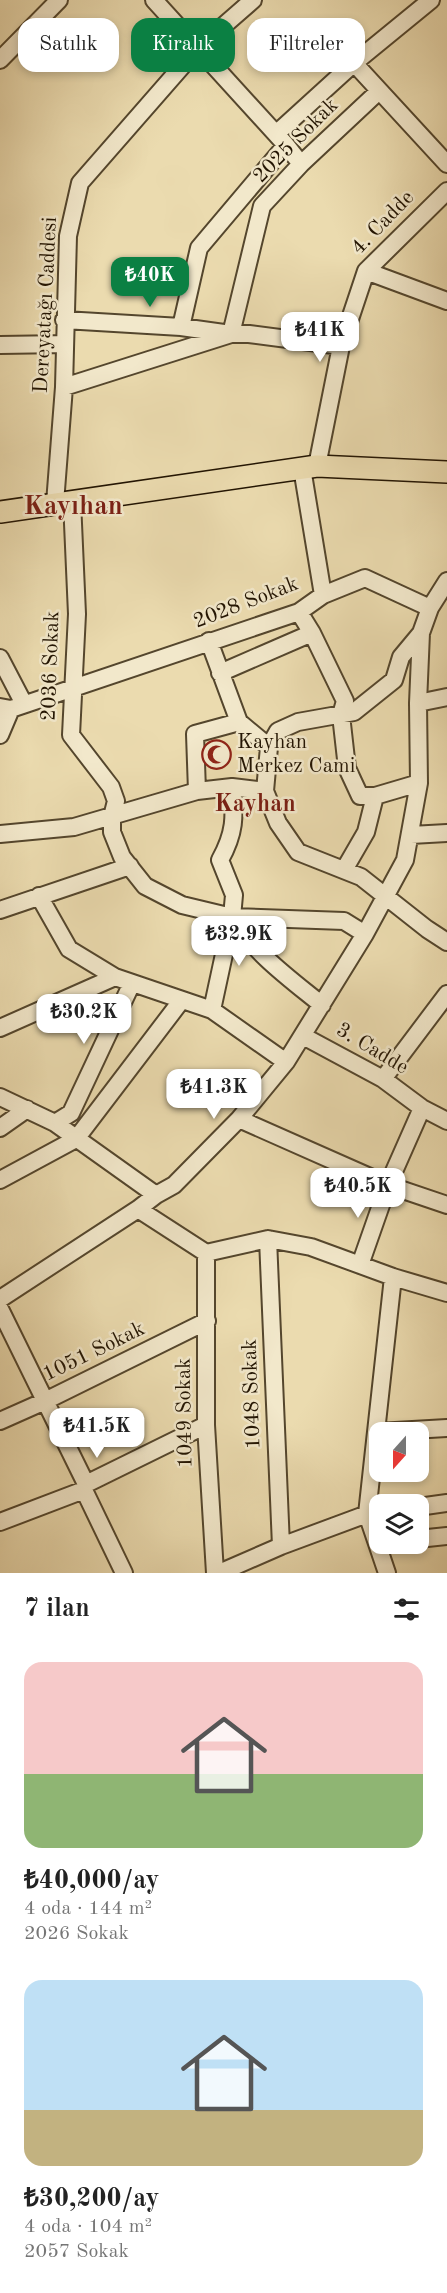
<!DOCTYPE html>
<html lang="tr">
<head>
<meta charset="utf-8">
<style>
	body { margin:0; font-family:"Old Standard TT",serif; background:#f6f6f6; color:#222; height:100vh; display:flex; flex-direction:column; font-size:22px; white-space:nowrap }
	* { box-sizing:border-box; margin:0 }
	p { font-size:20px; color:#767676 }
	.icon { flex:none; width:33px; height:33px; fill:none; stroke:currentColor; stroke-width:2; stroke-linecap:round; stroke-linejoin:round }
	.map { position:relative; height:1573px; overflow:hidden }
	.sheet { display:flex; flex-direction:column; background:#fff; flex:1 }
	.sheet>* { flex:none }
	.guide { position:absolute; left:18px; top:18px; width:411px; height:54px; display:flex; gap:12px }
	.needle { width:39px; rotate:201deg }
	.controls { position:absolute; left:369px; top:1422px; display:grid; gap:12px }
	.controls a { display:grid; place-items:center; width:60px; height:60px; border-radius:12px; background:#fff; box-shadow:0 3px 9px #0003; font-size:30px }
	.price { position:absolute; translate:-50% -51px; padding:0 14px; border-radius:12px; background:#fff; color:#222; font-size:20px; line-height:39px; filter:drop-shadow(0 2px 3px #0008) }
	.price::after { content:''; position:absolute; left:50%; top:36px; width:18px; height:14px; margin-left:-9px; background:inherit; clip-path:polygon(0 0,100% 0,50% 100%) }
	.price.active { background:#0b8043; color:#fff }
	ul { padding:0; list-style:none }
	li { display:grid; align-content:center; gap:12px; height:318px; padding:0 24px }
	li span { display:grid; place-items:center; height:186px; border-radius:18px; color:#555 }
	li>.icon { margin-inline-start:auto }
	span .icon { width:108px; height:108px; fill:#fffc; stroke-width:1 }
	li b { font-size:26px }
	h2 { display:flex; justify-content:space-between; align-items:center; height:72px; padding:0 24px; font-size:26px }
	.tag { padding:0 21px; border-radius:18px; background:#fff; box-shadow:0 3px 9px #0003; font-size:21px; line-height:54px }
	.tag.active { background:#0b8043; color:#fff }
	.map>svg:first-child { display:block }
	.lines { fill:none; stroke-linecap:round; stroke-linejoin:round }
	.minor-casing { stroke:#54462d; stroke-width:20 }
	.major-casing { stroke:#221402; stroke-width:24 }
	.minor { stroke:#f2e8cb; stroke-width:16 }
	.major { stroke:#ebdbaf; stroke-width:21 }
	.labels { text-anchor:middle; dominant-baseline:central; stroke-width:5; stroke-linejoin:round; paint-order:stroke }
	.street-label { font-size:21px; fill:#221402; stroke:#f2e8cb }
	.poi-label { font-size:21px; fill:#221402; stroke:#f2e8cb; text-anchor:start }
	.quarter-label { font-size:24px; font-weight:bold; fill:#7a1f14; stroke:#f2e8cb }
	.district-label { font-size:27px; font-weight:bold; fill:#7a1f14; stroke:#f2e8cb }
</style>
</head>
<body>
<div class="map">
<svg width="447" height="1573" viewBox="0 0 447 1573">
	<rect width="100%" height="100%" fill="#ebdbaf"/>
	<filter id="stains"><feTurbulence type="fractalNoise" baseFrequency=".00333" numOctaves="4"/><feColorMatrix values="0 0 0 0 .2 0 0 0 0 .09 0 0 0 0 .02 0 0 0 .5 -.17"/></filter>
	<radialGradient id="worn" r=".72"><stop offset=".6" stop-color="#630" stop-opacity="0"/><stop offset="1" stop-color="#630" stop-opacity=".3"/></radialGradient>
	<g class="lines">
		<defs>
			<path id="minor" d="M 154,0 L 286,145 L 301,164
				M 0,60 L 59,0
				M 354,63 L 447,164
				M 276,134 L 354,63 L 431,0
				M 366,271 L 447,301
				M 64,320 L 181,327 L 231,334 L 262,206 L 301,164 L 379,91
				M 181,327 L 199,248 L 286,145
				M 0,345 L 64,344
				M 64,387 L 231,334 L 249,334 L 341,346
				M 317,466 L 341,346 L 366,271 L 447,191
				M 302,468 L 323,595
				M 72,501 L 77,614 L 71,735 L 111,787 L 116,801 L 112,817 L 112,832 L 122,857 L 145,886 L 182,905 L 232,917 L 344,921 L 365,934
				M 55,503 L 64,387 L 68,236 L 80,183 L 198,48 L 253,0
				M 299,612 L 312,633 L 345,701 L 341,715 L 347,768 L 360,796 L 375,796 L 419,783
				M 421,633 L 401,657 L 394,680 L 354,712 L 298,722 L 278,731 L 269,747 L 265,791 L 278,823 L 298,852 L 361,877 L 427,929 L 447,942
				M 209,641 L 239,722 L 269,747
				M 0,658 L 24,704
				M 220,673 L 312,633
				M 418,703 L 447,697
				M 0,707 L 11,709 L 299,612 L 323,595 L 365,578 L 430,608
				M 0,735 L 11,709
				M 197,791 L 195,734 L 239,722
				M 0,834 L 74,827 L 197,791 L 232,787 L 265,791
				M 411,835 L 447,833
				M 344,870 L 366,832 L 375,796
				M 39,896 L 69,949 L 115,977 L 212,1010 L 286,1062
				M 0,910 L 130,866
				M 232,917 C 255,954 289,978 322,1005
				M 212,1010 L 232,917 L 234,895 L 220,860 C 235,833 235,817 232,787
				M 0,1028 L 115,977
				M 303,1036 L 383,1079 L 422,1108 L 447,1121
				M 383,1079 L 447,994
				M 0,1097 L 55,1123 L 156,1195
				M 239,1119 L 388,1185 L 447,1205
				M 55,1123 L 71,1113 L 132,983
				M 0,1128 L 27,1109
				M 0,1180 L 76,1139 L 181,1001
				M 138,1209 L 206,1253 L 268,1239 L 311,1247 L 393,1277 L 447,1293
				M 268,1239 L 281,1546
				M 206,1253 L 206,1425 L 215,1573
				M 360,1265 L 388,1185 L 422,1108
				M 0,1299 L 138,1209 L 156,1195 L 174,1185 L 239,1119 L 286,1062 L 365,934 L 405,860 L 419,783 L 418,703 L 421,633 L 430,608 L 447,581
				M 0,1309 L 86,1484
				M 0,1421 L 45,1401 L 207,1321
				M 378,1432 L 447,1428
				M 84,1490 L 124,1573
				M 418,1507 L 447,1503
				M 0,1522 L 84,1490 L 86,1484 L 206,1425
				M 418,1539 L 447,1536
				M 219,1573 L 281,1546 L 367,1514 L 380,1513
				M 387,1573 L 367,1514 L 393,1277"/>
			<path id="major" d="M 0,512 L 317,466 L 447,472"/>
		</defs>
		<use href="#minor" class="minor-casing"/>
		<use href="#major" class="major-casing"/>
		<use href="#minor" class="minor"/>
		<use href="#major" class="major"/>
	</g>
	<defs>
		<symbol id="mosque-ring" viewBox="-11 -11 22 22"><circle r="9.5" fill="#f2e8cb" stroke="#8f2418" stroke-width="1.5"/><path d="M3.5-4.9A6 6 0 1 0 3.5 4.9A5 5 0 1 1 3.5-4.9Z" fill="#8f2418"/></symbol>
	</defs>
	<g fill-rule="evenodd">
		<use href="#mosque-ring" x="200" y="738" width="33" height="33"/>
	</g>
	<g class="labels">
		<g class="street-label">
			<text transform="translate(296 141) rotate(-45)">2025 Sokak</text>
			<text transform="translate(383 223) rotate(-46)">4. Cadde</text>
			<text transform="translate(46 305) rotate(-87)">Dereyatağı Caddesi</text>
			<text transform="translate(246 603) rotate(-21)">2028 Sokak</text>
			<text transform="translate(51 666) rotate(-88)">2036 Sokak</text>
			<text transform="translate(372 1049) rotate(31)">3. Cadde</text>
			<text transform="translate(94 1352) rotate(-26)">1051 Sokak</text>
			<text transform="translate(252 1394) rotate(-92)">1048 Sokak</text>
			<text transform="translate(185 1413) rotate(-91)">1049 Sokak</text>
		</g>
		<g class="poi-label">
			<text x="237" y="742">Kayhan<tspan x="237" dy="24">Merkez Cami</tspan></text>
		</g>
		<g class="quarter-label">
			<text x="255" y="805">Kayhan</text>
		</g>
		<g class="district-label">
			<text x="73" y="506">Kayıhan</text>
		</g>
	</g>
	<rect width="100%" height="100%" filter="url(#stains)"/>
	<rect width="100%" height="100%" fill="url(#worn)"/>
</svg>
<div class="controls">
<a><svg class="needle" viewBox="-14 -14 28 28"><path d="M0-13l5 13h-10z" fill="#e53935"/><path d="M0 13l5-13h-10z" fill="#767676"/></svg></a>
<a><svg class="icon" aria-label="layers" viewBox="0 0 24 24"><path d="M12 4l9 5-9 5-9-5zM3 14l9 5 9-5"/></svg></a>
</div>
<b class="price active" style="left:150px;top:308px">₺40K</b>
<b class="price" style="left:320px;top:363px">₺41K</b>
<b class="price" style="left:239px;top:967px">₺32.9K</b>
<b class="price" style="left:84px;top:1045px">₺30.2K</b>
<b class="price" style="left:214px;top:1120px">₺41.3K</b>
<b class="price" style="left:358px;top:1219px">₺40.5K</b>
<b class="price" style="left:97px;top:1459px">₺41.5K</b>
<div class="guide">
<a class="tag">Satılık</a>
<a class="tag active">Kiralık</a>
<a class="tag">Filtreler</a>
</div>
</div>
<section class="sheet">
<h2>7 ilan<svg class="icon" aria-label="filters" viewBox="0 0 24 24"><path d="M4 7h16M4 17h16"/><circle cx="9" cy="7" r="2"/><circle cx="15" cy="17" r="2"/></svg></h2>
<ul>
<li><span style="background:linear-gradient(#f6c9c9 60%,#8fb573 0)"><svg class="icon" aria-label="home" viewBox="0 0 24 24"><path d="M3 11l9-7 9 7M6 9v11h12V9"/></svg></span><div><b>₺40,000/ay</b><p>4 oda · 144 m²</p><p>2026 Sokak</p></div></li>
<li><span style="background:linear-gradient(#bfe0f5 70%,#c2b280 0)"><svg class="icon" aria-label="home" viewBox="0 0 24 24"><path d="M3 11l9-7 9 7M6 9v11h12V9"/></svg></span><div><b>₺30,200/ay</b><p>4 oda · 104 m²</p><p>2057 Sokak</p></div></li>
</ul>
</section>
</body>
</html>
